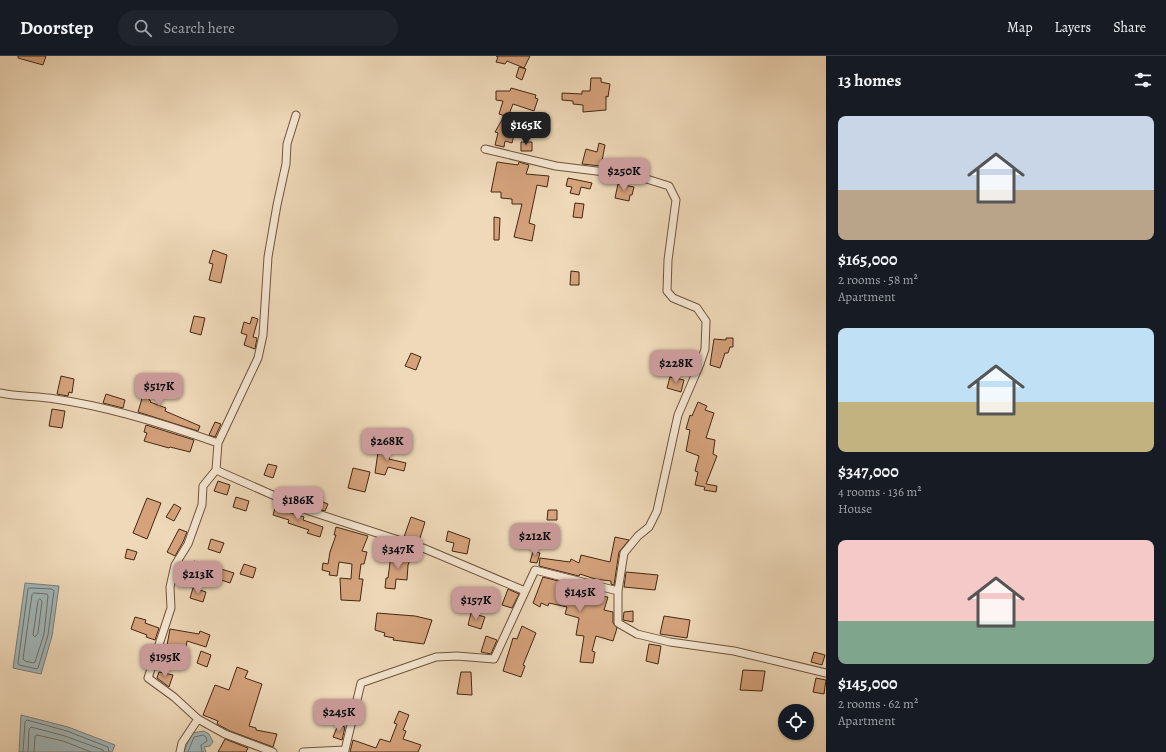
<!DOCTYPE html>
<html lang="en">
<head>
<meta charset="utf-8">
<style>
	body { margin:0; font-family:Alegreya,serif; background:#20242c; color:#f1f3f6; height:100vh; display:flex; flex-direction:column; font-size:15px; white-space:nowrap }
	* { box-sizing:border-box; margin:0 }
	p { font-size:13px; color:#9ea1a6 }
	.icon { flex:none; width:22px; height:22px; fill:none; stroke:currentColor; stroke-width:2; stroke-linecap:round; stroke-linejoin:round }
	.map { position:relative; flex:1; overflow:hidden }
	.side { display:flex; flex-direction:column; background:#171b24; width:340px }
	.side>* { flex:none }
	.fabs { position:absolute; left:778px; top:648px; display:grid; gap:8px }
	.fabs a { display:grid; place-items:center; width:36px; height:36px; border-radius:50%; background:#171b24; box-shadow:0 1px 3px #0004; font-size:20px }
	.price { position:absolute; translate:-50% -34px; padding:0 9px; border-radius:8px; background:#c59692; color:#111; font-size:13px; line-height:26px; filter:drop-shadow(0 1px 2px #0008) }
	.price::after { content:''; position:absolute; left:50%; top:24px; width:12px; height:9px; margin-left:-6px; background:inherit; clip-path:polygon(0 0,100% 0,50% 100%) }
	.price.current { background:#222; color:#fff }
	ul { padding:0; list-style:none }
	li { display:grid; align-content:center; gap:8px; height:212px; padding:0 12px }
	li span { display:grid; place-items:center; height:124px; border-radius:8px; color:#555 }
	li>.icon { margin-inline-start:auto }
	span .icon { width:72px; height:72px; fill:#fffc; stroke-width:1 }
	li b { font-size:17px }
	h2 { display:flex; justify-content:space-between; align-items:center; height:48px; padding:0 12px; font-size:17px }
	header { display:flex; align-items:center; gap:24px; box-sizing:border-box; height:56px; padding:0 20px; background:#171b24; border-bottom:1px solid #363941 }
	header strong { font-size:19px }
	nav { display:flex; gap:22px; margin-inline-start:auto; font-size:14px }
	.search { width:280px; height:36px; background:#20242c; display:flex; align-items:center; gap:10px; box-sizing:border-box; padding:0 14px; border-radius:22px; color:#9ea1a6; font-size:15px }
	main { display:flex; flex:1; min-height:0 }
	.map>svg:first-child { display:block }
	.water { fill:#a0b7bb; stroke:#7b7d77 }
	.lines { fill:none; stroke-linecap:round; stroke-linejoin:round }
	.shore { stroke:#726f66; stroke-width:1 }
	.building { fill:#d5a27c; stroke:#442712 }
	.street-casing { stroke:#6f543c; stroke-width:9 }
	.street { stroke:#f5e6d2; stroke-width:7 }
</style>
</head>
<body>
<header>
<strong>Doorstep</strong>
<div class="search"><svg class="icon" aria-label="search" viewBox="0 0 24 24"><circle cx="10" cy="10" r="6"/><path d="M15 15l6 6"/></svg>Search here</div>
<nav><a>Map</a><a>Layers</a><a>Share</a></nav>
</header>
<main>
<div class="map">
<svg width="826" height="696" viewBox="0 0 826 696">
	<rect width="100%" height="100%" fill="#efd9b9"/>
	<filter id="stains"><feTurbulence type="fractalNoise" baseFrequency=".005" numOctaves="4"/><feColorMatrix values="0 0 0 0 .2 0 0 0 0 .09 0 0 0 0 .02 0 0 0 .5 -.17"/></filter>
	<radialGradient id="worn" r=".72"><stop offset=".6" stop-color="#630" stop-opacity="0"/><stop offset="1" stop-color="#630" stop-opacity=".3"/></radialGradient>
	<path class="water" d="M 25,527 L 59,530 L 52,580 L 41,618 L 13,612 Z
		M 21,659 L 68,671 L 115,689 L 112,696 L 19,696 Z
		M 204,675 L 209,678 L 213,686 L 210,690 L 204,691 L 206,696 L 184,696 L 192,677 Z"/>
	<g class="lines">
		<path class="shore" d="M 30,532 L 52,533 L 54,535 L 48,579 L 38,612 L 37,613 L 19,609 L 18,607 L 28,533 Z
			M 34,537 L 47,538 L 48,540 L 44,578 L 35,606 L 33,607 L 25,605 L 23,603 L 32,539 Z
			M 40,543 L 42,545 L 38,577 L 35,581 L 33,579 L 38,545 Z
			M 23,696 L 25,666 L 27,664 L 67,675 L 108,691 L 109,696
			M 28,696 L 29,673 L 31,671 L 65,680 L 103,694 L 104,696
			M 34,696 L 35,680 L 37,679 L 63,685 L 91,696
			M 188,696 L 194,681 L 203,679 L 206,681 L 207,685 L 201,689 L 202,696"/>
	</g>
	<path class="building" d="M 18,0 L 46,0 L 43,9 L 18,2 Z
		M 496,0 L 530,0 L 524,12 L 507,5 L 505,8 L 496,6 L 498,1 Z
		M 519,11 L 526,13 L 522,24 L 516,21 Z
		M 591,22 L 601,22 L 601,26 L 610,28 L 608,41 L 606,40 L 606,54 L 583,56 L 583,49 L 573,48 L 573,45 L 562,44 L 562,37 L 582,38 L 582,35 L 590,35 Z
		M 511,32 L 536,39 L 535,42 L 538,43 L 534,55 L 513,48 L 508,61 L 499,58 L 503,45 L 496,44 L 496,35 L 510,35 Z
		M 503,62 L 515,64 L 511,78 L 514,79 L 512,87 L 505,85 L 504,91 L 495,89 L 498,77 L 495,76 Z
		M 521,86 L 532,86 L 532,95 L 521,95 Z
		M 599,87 L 605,89 L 601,110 L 582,108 L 586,93 L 597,96 Z
		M 497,106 L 518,109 L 519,106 L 529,109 L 526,118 L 549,120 L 547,131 L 537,129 L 529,167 L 535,169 L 532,185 L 514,181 L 522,148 L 512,148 L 512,143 L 501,142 L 501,136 L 491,136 Z
		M 568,122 L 592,127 L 590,133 L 581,131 L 579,139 L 570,137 L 572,131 L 566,130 Z
		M 618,128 L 634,131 L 632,139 L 630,139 L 629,145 L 615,142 Z
		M 575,147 L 584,148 L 582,162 L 573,161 Z
		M 494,161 L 500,162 L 499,184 L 494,184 Z
		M 213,194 L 227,199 L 221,227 L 209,224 L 213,208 L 209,207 Z
		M 571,215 L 579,216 L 579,229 L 570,229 Z
		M 194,260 L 205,262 L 201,279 L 190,276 Z
		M 252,261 L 258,263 L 253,281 L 257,282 L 255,293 L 244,289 L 247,279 L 241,277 L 244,266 L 250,268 Z
		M 726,282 L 733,282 L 733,291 L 730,291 L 728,297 L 725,297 L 720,312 L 710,309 L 714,283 L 726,284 Z
		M 411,297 L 421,301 L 416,314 L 405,310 Z
		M 142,319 L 154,323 L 149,334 L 152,335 L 149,344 L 151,345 L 150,346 L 166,352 L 165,355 L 200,370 L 198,375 L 138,356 L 143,339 L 138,337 L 142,325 L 140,324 Z
		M 61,320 L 74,323 L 72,337 L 69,336 L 68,340 L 57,338 Z
		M 670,321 L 684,324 L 681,336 L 667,332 Z
		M 106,338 L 125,344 L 123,352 L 103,347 Z
		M 698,346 L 707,350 L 705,354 L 714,357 L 706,382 L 715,384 L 713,398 L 717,400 L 706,428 L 717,430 L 716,436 L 704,434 L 705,431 L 695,429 L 698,416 L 695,415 L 699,400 L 686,395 L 690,374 L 686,373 L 690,359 L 692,360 Z
		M 52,353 L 65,355 L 62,372 L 49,370 Z
		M 215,366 L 221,368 L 215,381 L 209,379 Z
		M 146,369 L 194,384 L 190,396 L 170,391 L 169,392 L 144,385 L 147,377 L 144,376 Z
		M 379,389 L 389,393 L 389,403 L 406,407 L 404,415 L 388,411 L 385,419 L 375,417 Z
		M 268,408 L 277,410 L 273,422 L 264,419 Z
		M 353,412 L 370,416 L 365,436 L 348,432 Z
		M 218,425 L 230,429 L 227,439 L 214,435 Z
		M 236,441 L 249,445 L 246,455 L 233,451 Z
		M 147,442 L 161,447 L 147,483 L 133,477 Z
		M 315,443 L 328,448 L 325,455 L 312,451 Z
		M 174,448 L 181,452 L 174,465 L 166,461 Z
		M 276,449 L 289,453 L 288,456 L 304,461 L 303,464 L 323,471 L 320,481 L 307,477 L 309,474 L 288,467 L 289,464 L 273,459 Z
		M 548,454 L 557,454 L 557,464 L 547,464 Z
		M 411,461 L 425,466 L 419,485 L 404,481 Z
		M 336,471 L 368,480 L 362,495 L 367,496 L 364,508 L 361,508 L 359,523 L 363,523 L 360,545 L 341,544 L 340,522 L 351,523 L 352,508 L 339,506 L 337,520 L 329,519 L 330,516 L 322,514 L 323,507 L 328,508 L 330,496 L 336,479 L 334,479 Z
		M 179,473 L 187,476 L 183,486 L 175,500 L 167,496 Z
		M 448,475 L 470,483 L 467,498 L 452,495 L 454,487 L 446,485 Z
		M 615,481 L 629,484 L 619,496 L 614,529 L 611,528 L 611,525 L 595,523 L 580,518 L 579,520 L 539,510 L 540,502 L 570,506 L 571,503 L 579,507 L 581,499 L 610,506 Z
		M 211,483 L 224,487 L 220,497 L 208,493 Z
		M 127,493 L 137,496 L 134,504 L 125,502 Z
		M 533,495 L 540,497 L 537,507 L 530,506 Z
		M 402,496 L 412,499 L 408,509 L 407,524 L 396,523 L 395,533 L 385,532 L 386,522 L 388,522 L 391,499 L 400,500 Z
		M 194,505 L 206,509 L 203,520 L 190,516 Z
		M 244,508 L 256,512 L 253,522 L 240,518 Z
		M 221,513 L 234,517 L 230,527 L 218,523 Z
		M 626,516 L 658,519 L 655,534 L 624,531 Z
		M 543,521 L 577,530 L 577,532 L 584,534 L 583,538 L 598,543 L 599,540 L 608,541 L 604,554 L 613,556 L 613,567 L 617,572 L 613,585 L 596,580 L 592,595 L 595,596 L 593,607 L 580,606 L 584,580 L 576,579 L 579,562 L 565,558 L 567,551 L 549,547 L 548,550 L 541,547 L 540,551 L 533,547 Z
		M 193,532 L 206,536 L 203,546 L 190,542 Z
		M 508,533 L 519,538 L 512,552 L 502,549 Z
		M 633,555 L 633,566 L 623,564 L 624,556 Z
		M 377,557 L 415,560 L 432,564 L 424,588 L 393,584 L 394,582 L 384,580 L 385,577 L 375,574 Z
		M 471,557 L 485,561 L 481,573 L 468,569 Z
		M 664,560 L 690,564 L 687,582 L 660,578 Z
		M 135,561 L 146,564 L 145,567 L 159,572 L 155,584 L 146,581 L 147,579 L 131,573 Z
		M 522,570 L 536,577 L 523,609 L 525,610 L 521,621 L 503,615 L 513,582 L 517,583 Z
		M 170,573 L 199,578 L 200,575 L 210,579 L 206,591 L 187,585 L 184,603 L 165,600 Z
		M 486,580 L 497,584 L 491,598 L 481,596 Z
		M 649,588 L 661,590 L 658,608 L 646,605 Z
		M 201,595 L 211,599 L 207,611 L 197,607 Z
		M 814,596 L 825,599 L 822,609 L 811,606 Z
		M 237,611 L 248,615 L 245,622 L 262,628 L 249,670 L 256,672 L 256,674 L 277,678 L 273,691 L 230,675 L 217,668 L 218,665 L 203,659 L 215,629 L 229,634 Z
		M 743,614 L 765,615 L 762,635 L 740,634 Z
		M 159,616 L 173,619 L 169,631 L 157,622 Z
		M 461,616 L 471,616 L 472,639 L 457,638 Z
		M 816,622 L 826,624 L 824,638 L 813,636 Z
		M 338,652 L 348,656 L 344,668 L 333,664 Z
		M 399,655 L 409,659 L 403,674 L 406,675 L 403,683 L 421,689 L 418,696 L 350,696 L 353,684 L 376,692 L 380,683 L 390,686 L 397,668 L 394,667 Z
		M 338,669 L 345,671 L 342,684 L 333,681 Z
		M 225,683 L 248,692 L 246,696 L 218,696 Z"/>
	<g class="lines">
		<defs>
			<path id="street" d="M 485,93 L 556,110 L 637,120 L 669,130 L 676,144 L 668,204 L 667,235 L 673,242 L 697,252 L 706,265 L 705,293 L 700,308 L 678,359 L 657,455 L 649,471 L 638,480 L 624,497 L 618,535
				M 0,337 C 18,341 37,340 55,343 C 111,351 165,368 218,387
				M 216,414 L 309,455 L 423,492 L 525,535
				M 198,663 L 174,641 L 148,622 L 171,552 L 170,531 L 175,509 L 188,488 L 202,449 L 203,430 L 216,414 L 218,387 L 258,302 L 263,279 L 268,201 L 277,149 L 286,108 L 287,88 L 296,59
				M 345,694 L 361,627 L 436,601 L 457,600 L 494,603 L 535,514 L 618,535 L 618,567 L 637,578 L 670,586 L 734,595 L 826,617
				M 180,696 L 182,687 L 198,663 L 225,678 L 273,696
				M 303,696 L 345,694 L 344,696"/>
		</defs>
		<use href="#street" class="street-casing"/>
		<use href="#street" class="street"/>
	</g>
	<rect width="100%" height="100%" filter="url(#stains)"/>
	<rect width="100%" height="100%" fill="url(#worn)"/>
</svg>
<div class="fabs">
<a><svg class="icon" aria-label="locate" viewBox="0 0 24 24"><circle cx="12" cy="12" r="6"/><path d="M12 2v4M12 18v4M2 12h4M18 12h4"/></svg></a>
</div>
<b class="price current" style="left:526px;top:90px">$165K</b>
<b class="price" style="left:624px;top:136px">$250K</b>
<b class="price" style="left:676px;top:328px">$228K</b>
<b class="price" style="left:159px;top:351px">$517K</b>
<b class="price" style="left:387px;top:406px">$268K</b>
<b class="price" style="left:298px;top:465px">$186K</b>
<b class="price" style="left:535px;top:501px">$212K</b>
<b class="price" style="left:398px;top:514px">$347K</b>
<b class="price" style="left:198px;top:539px">$213K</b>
<b class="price" style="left:580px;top:557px">$145K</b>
<b class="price" style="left:476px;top:565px">$157K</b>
<b class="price" style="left:165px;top:622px">$195K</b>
<b class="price" style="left:339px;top:677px">$245K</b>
</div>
<section class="side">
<h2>13 homes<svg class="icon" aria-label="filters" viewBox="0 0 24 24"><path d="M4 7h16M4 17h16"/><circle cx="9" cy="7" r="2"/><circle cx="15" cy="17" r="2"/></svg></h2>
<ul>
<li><span style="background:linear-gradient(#c9d6e8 60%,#b9a48a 0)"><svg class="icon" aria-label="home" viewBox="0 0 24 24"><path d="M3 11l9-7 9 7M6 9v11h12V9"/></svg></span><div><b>$165,000</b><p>2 rooms · 58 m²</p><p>Apartment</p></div></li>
<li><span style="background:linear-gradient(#bfe0f5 60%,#c2b280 0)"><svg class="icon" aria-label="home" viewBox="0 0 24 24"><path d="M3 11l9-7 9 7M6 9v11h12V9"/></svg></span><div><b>$347,000</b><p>4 rooms · 136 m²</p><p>House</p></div></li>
<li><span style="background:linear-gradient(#f6c9c9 65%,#7fa58c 0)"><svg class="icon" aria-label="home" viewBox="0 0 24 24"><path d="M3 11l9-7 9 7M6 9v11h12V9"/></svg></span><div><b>$145,000</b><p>2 rooms · 62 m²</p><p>Apartment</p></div></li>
</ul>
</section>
</main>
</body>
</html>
